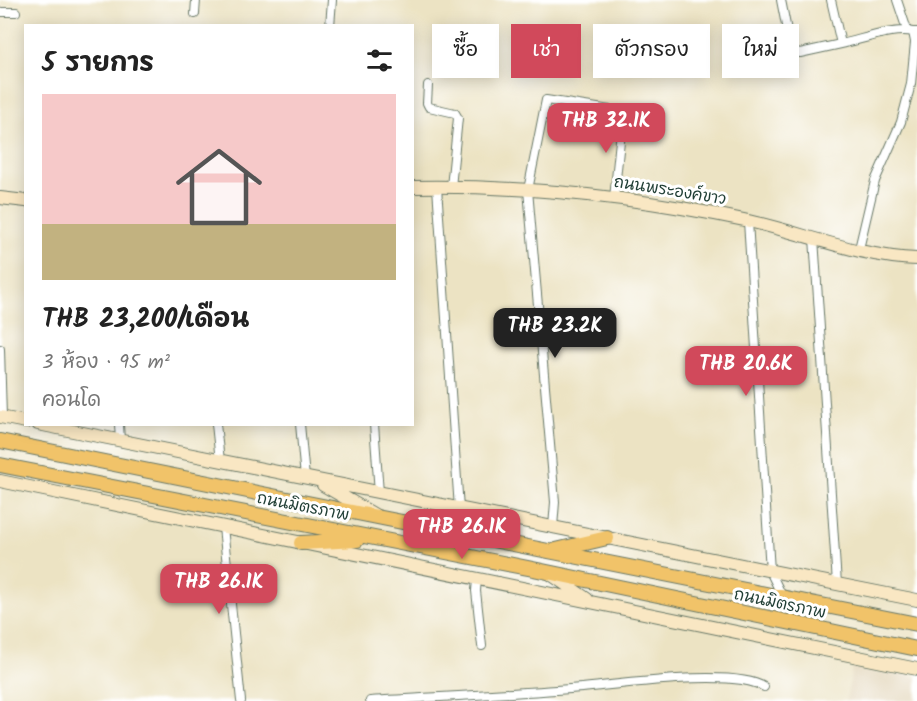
<!DOCTYPE html>
<html lang="th">
<head>
<meta charset="utf-8">
<style>
	body { margin:0; font-family:Kalam,"Playpen Sans Thai",sans-serif; background:#f6f6f6; color:#222; height:100vh; display:flex; flex-direction:column; font-size:22px; white-space:nowrap }
	* { box-sizing:border-box; margin:0 }
	p { font-size:20px; color:#767676 }
	.icon { flex:none; width:33px; height:33px; fill:none; stroke:currentColor; stroke-width:2; stroke-linecap:round; stroke-linejoin:round }
	.map { position:relative; flex:1; overflow:hidden }
	.sheet { position:absolute; left:24px; top:24px; width:390px; height:402px; display:flex; flex-direction:column; background:#fff; border-radius:0px; box-shadow:0 3px 15px #0003 }
	.sheet>* { flex:none }
	.banner { position:absolute; left:432px; top:24px; width:394px; height:54px; display:flex; gap:12px }
	.price { position:absolute; translate:-50% -51px; padding:0 14px; border-radius:12px; background:#d1495b; color:#fff; font-size:20px; line-height:39px; filter:drop-shadow(0 2px 3px #0008) }
	.price::after { content:''; position:absolute; left:50%; top:36px; width:18px; height:14px; margin-left:-9px; background:inherit; clip-path:polygon(0 0,100% 0,50% 100%) }
	.price.selected { background:#222; color:#fff }
	ul { padding:0; list-style:none }
	li { display:grid; align-content:center; gap:12px; height:318px; padding:0 18px }
	li+li { border-top:2px solid #e0e0e0 }
	li span { display:grid; place-items:center; height:186px; border-radius:0px; color:#555 }
	li>.icon { margin-inline-start:auto }
	span .icon { width:108px; height:108px; fill:#fffc; stroke-width:1 }
	li b { font-size:26px }
	h2 { display:flex; justify-content:space-between; align-items:center; height:72px; padding:0 18px; font-size:26px }
	.tag { padding:0 21px; border-radius:0px; background:#fff; box-shadow:0 3px 15px #0003; font-size:21px; line-height:54px }
	.tag.selected { background:#d1495b; color:#fff }
	.map>svg:first-child { display:block }
	.built { fill:#e1d3b5 }
	.lines { fill:none; stroke-linecap:round; stroke-linejoin:round }
	.street-casing { stroke:#677766; stroke-width:10 }
	.secondary-casing { stroke:#677766; stroke-width:14 }
	.primary-casing { stroke:#677766; stroke-width:16 }
	.street { stroke:#fff; stroke-width:8 }
	.secondary { stroke:#f9e7c3; stroke-width:12 }
	.primary { stroke:#f1c369; stroke-width:14 }
	.labels { text-anchor:middle; dominant-baseline:central; stroke-width:6; stroke-linejoin:round; paint-order:stroke }
	.street-label { font-size:16px; fill:#1f3d34; stroke:#fff }
</style>
</head>
<body>
<div class="map">
<svg width="917" height="701" viewBox="0 0 917 701">
	<rect width="100%" height="100%" fill="#fff"/>
	<filter id="ink" filterUnits="userSpaceOnUse"><feTurbulence type="fractalNoise" baseFrequency=".0167" numOctaves="2"/><feDisplacementMap in="SourceGraphic" scale="12" xChannelSelector="R" yChannelSelector="G"/><feConvolveMatrix kernelMatrix="1 2 1 2 8 2 1 2 1" color-interpolation-filters="sRGB"/></filter>
	<filter id="wash" filterUnits="userSpaceOnUse"><feTurbulence type="fractalNoise" baseFrequency=".008" numOctaves="4" result="noise"/><feDisplacementMap in="SourceGraphic" scale="24" xChannelSelector="R" yChannelSelector="G"/><feGaussianBlur stdDeviation="1.35" result="paint"/><feColorMatrix in="noise" values="0 0 0 0 0 0 0 0 0 0 0 0 0 0 0 0 0 1.4 0 .05"/><feComposite in="paint" operator="in"/></filter>
	<g filter="url(#wash)">
		<rect width="100%" height="100%" fill="#ece3c3"/>
		<path class="built" d="M 853,664 L 917,677 L 917,701 L 846,701 Z"/>
	</g>
	<g filter="url(#ink)">
		<g class="lines">
			<defs>
				<path id="street" d="M 781,0 L 790,46 L 794,51 L 800,53 L 841,44
					M 831,0 L 841,44 C 861,40 895,27 913,32
					M 897,0 L 907,30
					M 0,12 L 16,12
					M 195,14 L 196,0
					M 330,26 L 332,0
					M 428,85 L 427,103 L 429,107 L 455,113 L 458,118 L 451,187
					M 437,187 L 459,509
					M 748,221 L 770,571 L 783,598
					M 814,238 L 837,584
					M 859,249 L 875,181 L 901,122 L 911,84 L 915,42 L 913,32 L 917,32
					M 0,349 L 2,417
					M 119,424 L 120,441
					M 216,424 L 220,461
					M 300,424 L 305,478
					M 374,424 L 379,493
					M 223,527 L 241,701
					M 553,527 L 555,502 L 528,190 L 546,100 L 623,112 L 614,198
					M 477,579 L 476,591 L 482,646
					M 370,701 C 437,697 504,694 570,689 C 611,686 733,667 764,687"/>
				<path id="secondary" d="M 412,187 C 524,185 635,197 744,220 C 801,232 858,257 917,259
					M 0,198 L 26,201
					M 0,417 L 26,422
					M 38,424 L 917,600
					M 0,481 L 917,669
					M 323,485 L 375,515
					M 549,573 L 587,599"/>
				<path id="primary" d="M 0,441 L 382,518 L 917,624
					M 0,465 L 533,569 L 917,649
					M 301,543 L 357,540
					M 556,550 L 607,538"/>
			</defs>
			<use href="#street" class="street-casing"/>
			<use href="#secondary" class="secondary-casing"/>
			<use href="#primary" class="primary-casing"/>
			<use href="#street" class="street"/>
			<use href="#secondary" class="secondary"/>
			<use href="#primary" class="primary"/>
		</g>
	</g>
	<g class="labels">
		<g class="street-label">
			<text transform="translate(670 191) rotate(9)">ถนนพระองค์ขาว</text>
			<text transform="translate(303 507) rotate(11)">ถนนมิตรภาพ</text>
			<text transform="translate(780 604) rotate(12)">ถนนมิตรภาพ</text>
		</g>
	</g>
</svg>
<b class="price" style="left:606px;top:154px">THB 32.1K</b>
<b class="price selected" style="left:555px;top:359px">THB 23.2K</b>
<b class="price" style="left:746px;top:397px">THB 20.6K</b>
<b class="price" style="left:462px;top:560px">THB 26.1K</b>
<b class="price" style="left:219px;top:615px">THB 26.1K</b>
<div class="banner">
<a class="tag">ซื้อ</a>
<a class="tag selected">เช่า</a>
<a class="tag">ตัวกรอง</a>
<a class="tag">ใหม่</a>
</div>
<section class="sheet">
<h2>5 รายการ<svg class="icon" aria-label="filters" viewBox="0 0 24 24"><path d="M4 7h16M4 17h16"/><circle cx="9" cy="7" r="2"/><circle cx="15" cy="17" r="2"/></svg></h2>
<ul>
<li><span style="background:linear-gradient(#f6c9c9 70%,#c2b280 0)"><svg class="icon" aria-label="home" viewBox="0 0 24 24"><path d="M3 11l9-7 9 7M6 9v11h12V9"/></svg></span><div><b>THB 23,200/เดือน</b><p>3 ห้อง · 95 m²</p><p>คอนโด</p></div></li>
</ul>
</section>
</div>
</body>
</html>
